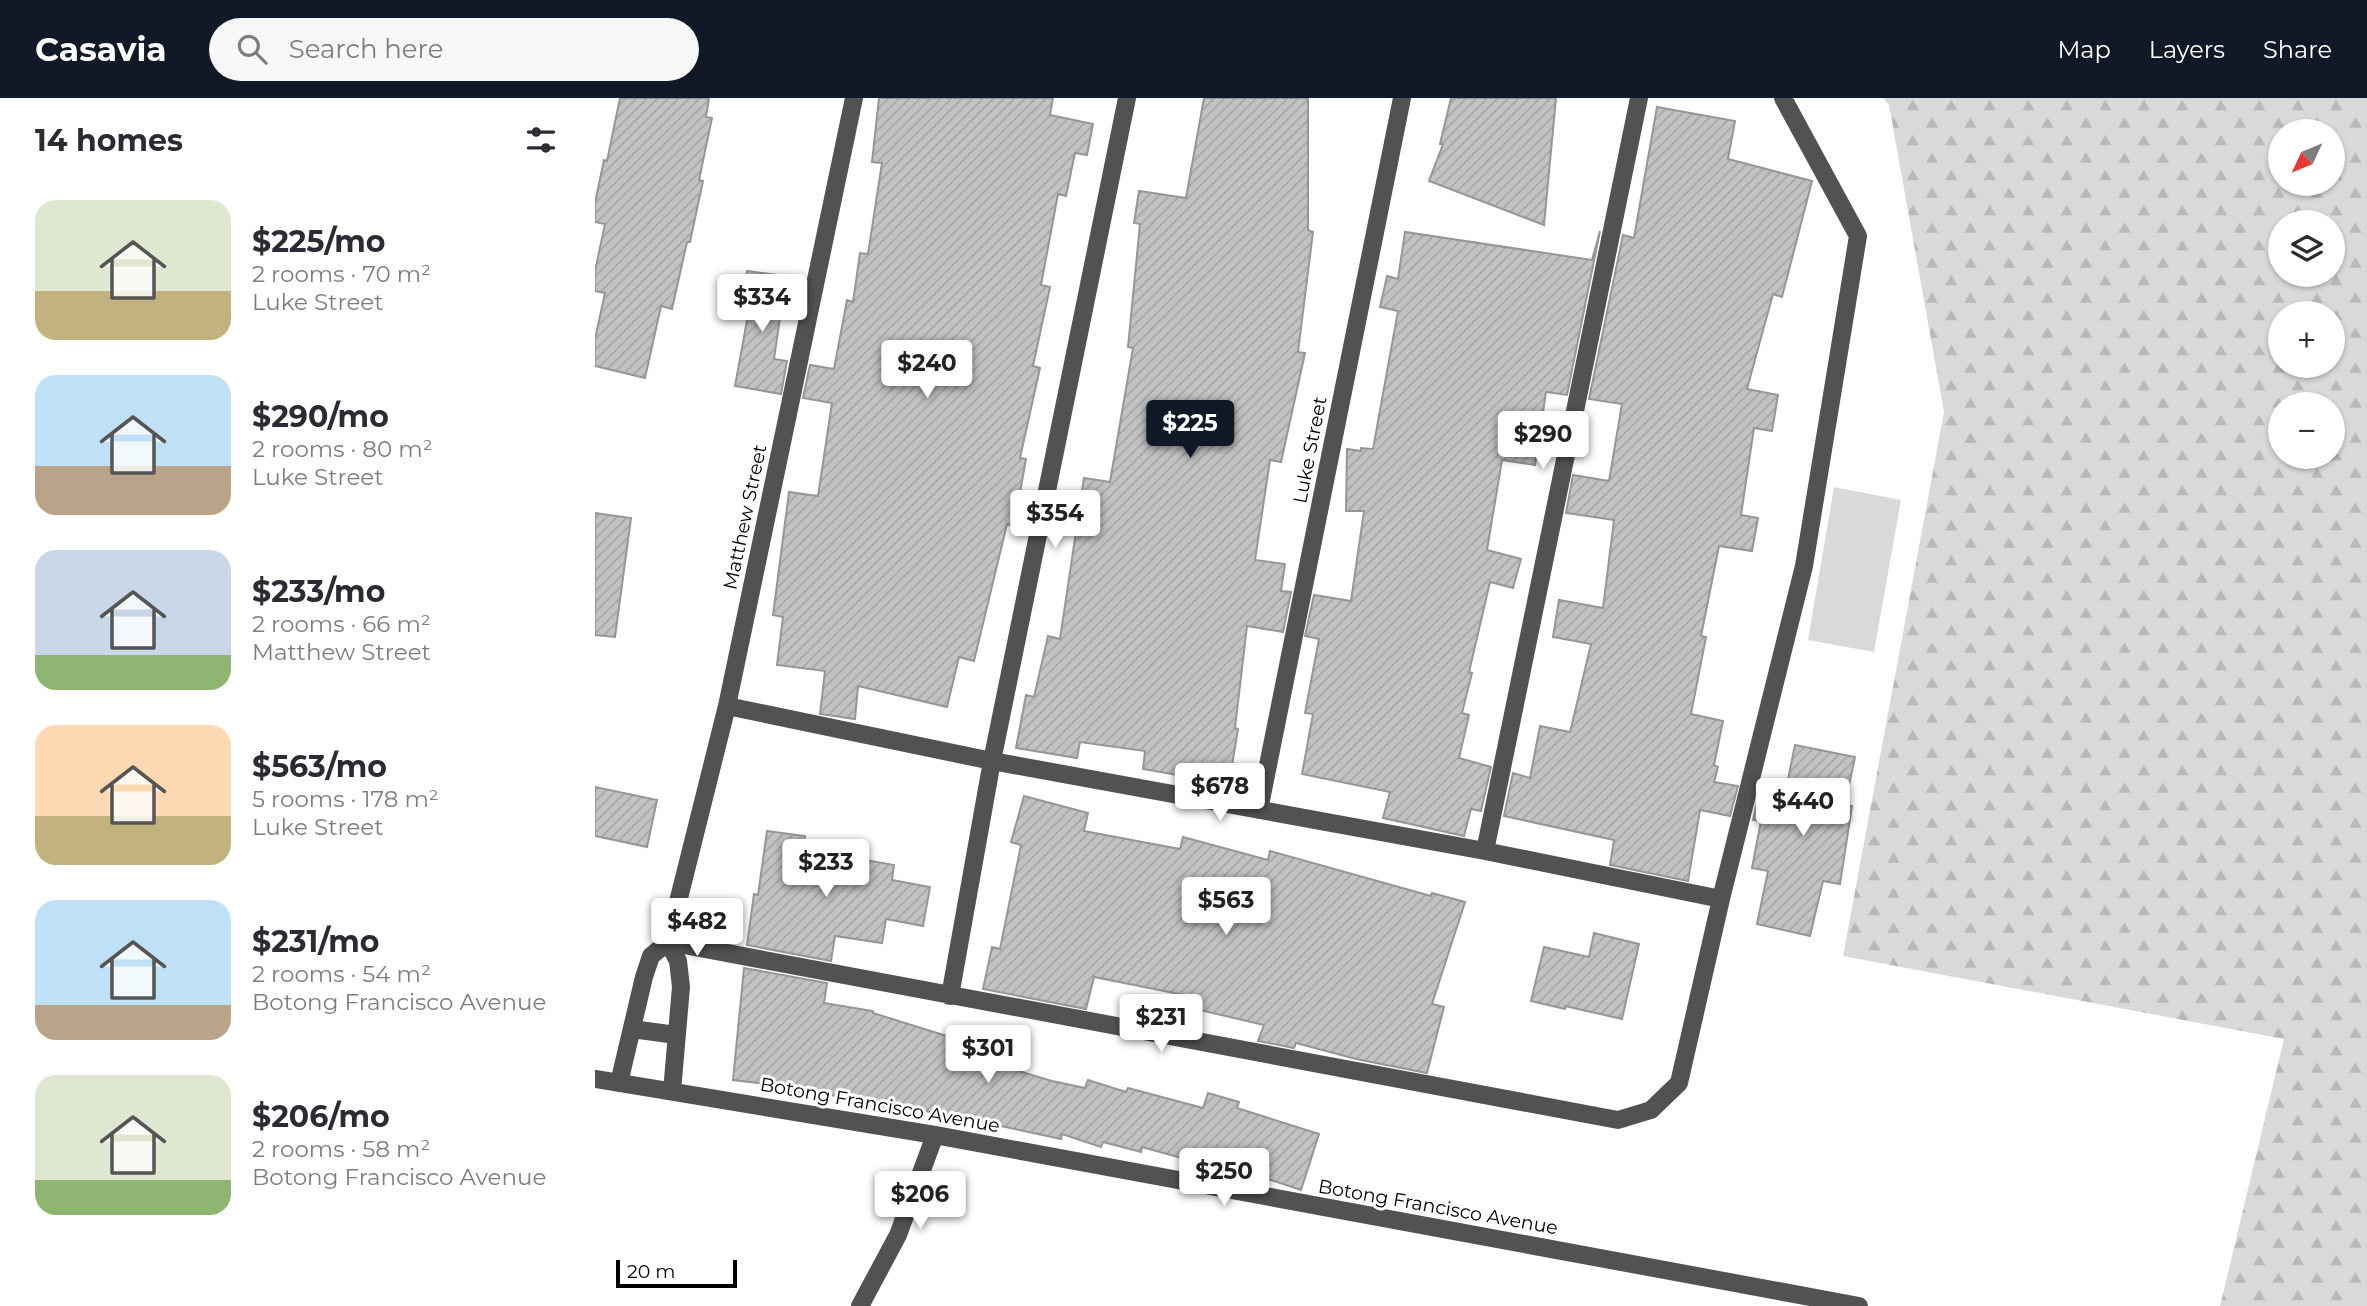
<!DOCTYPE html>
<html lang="en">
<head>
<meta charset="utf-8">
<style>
	body { margin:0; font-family:Montserrat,sans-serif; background:#f7f7f7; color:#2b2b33; height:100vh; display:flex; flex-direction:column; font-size:26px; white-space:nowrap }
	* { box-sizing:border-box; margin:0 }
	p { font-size:23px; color:#7c7c81 }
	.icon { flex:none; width:38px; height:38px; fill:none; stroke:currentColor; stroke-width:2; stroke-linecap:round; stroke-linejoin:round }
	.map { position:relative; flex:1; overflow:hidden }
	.side { display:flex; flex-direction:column; background:#fff; width:595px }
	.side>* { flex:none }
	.needle { width:46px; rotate:226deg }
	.fabs { position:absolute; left:1673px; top:21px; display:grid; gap:14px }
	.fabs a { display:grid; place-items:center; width:77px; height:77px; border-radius:50%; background:#fff; box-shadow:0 2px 5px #0004; font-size:35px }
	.scale { position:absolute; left:21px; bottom:18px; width:121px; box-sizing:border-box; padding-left:7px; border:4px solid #000; border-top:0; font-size:19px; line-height:24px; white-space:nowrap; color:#000; -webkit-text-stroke:5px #fff; paint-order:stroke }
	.price { position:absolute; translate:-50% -60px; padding:0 16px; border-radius:7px; background:#fff; color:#222; font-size:23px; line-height:46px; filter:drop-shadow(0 2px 4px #0008) }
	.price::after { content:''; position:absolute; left:50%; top:42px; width:21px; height:16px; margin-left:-10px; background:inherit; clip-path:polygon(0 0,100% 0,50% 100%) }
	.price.active { background:#111827; color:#fff }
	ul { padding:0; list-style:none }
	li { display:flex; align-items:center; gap:21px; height:175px; padding:0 35px }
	li span { display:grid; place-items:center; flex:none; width:196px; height:140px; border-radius:21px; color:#555 }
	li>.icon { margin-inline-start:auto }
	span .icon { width:84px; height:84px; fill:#fffc; stroke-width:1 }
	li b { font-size:30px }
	h2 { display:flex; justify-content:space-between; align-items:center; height:84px; padding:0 35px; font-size:30px }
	header { display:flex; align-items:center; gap:42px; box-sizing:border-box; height:98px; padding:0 35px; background:#111827; color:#fff }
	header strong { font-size:33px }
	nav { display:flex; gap:38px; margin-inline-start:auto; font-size:24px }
	.search { width:490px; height:63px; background:#f7f7f7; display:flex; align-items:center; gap:18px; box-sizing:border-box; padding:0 24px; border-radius:38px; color:#7c7c81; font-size:26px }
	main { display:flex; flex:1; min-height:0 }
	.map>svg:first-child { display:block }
	.green { fill:#d9d9d9 }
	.forest { fill:url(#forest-firs); fill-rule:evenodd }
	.building { fill:url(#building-hatch); stroke:#969696; stroke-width:2 }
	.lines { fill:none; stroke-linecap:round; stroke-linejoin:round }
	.minor { stroke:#525252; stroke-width:18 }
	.labels { text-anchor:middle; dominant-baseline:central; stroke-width:6; stroke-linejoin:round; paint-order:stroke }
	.street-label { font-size:19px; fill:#000; stroke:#fff }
</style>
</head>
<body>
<header>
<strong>Casavia</strong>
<div class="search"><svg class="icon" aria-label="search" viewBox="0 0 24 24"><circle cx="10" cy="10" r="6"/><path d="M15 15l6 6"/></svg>Search here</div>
<nav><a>Map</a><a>Layers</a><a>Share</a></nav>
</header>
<main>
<section class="side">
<h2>14 homes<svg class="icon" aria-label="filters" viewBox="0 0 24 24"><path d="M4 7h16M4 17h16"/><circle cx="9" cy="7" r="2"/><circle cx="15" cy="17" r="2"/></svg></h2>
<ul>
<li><span style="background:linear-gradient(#dfe7d0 65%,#c2b280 0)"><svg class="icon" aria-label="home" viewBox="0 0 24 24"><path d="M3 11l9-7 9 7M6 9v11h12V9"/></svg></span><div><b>$225/mo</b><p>2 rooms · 70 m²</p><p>Luke Street</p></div></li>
<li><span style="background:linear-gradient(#bfe0f5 65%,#b9a48a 0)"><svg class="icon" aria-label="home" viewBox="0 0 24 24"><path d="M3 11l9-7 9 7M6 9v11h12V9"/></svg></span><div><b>$290/mo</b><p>2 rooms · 80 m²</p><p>Luke Street</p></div></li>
<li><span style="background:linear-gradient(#c9d6e8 75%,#8fb573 0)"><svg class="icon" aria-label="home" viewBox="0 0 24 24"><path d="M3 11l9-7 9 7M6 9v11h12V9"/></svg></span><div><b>$233/mo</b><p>2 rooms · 66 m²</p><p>Matthew Street</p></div></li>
<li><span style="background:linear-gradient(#ffd9b3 65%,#c2b280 0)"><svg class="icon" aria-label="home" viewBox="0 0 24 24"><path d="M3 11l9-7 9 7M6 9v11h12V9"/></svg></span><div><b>$563/mo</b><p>5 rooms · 178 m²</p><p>Luke Street</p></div></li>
<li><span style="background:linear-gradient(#bfe0f5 75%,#b9a48a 0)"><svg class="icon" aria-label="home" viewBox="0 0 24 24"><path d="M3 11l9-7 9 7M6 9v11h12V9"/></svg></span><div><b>$231/mo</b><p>2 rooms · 54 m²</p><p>Botong Francisco Avenue</p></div></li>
<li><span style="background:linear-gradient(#dfe7d0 75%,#8fb573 0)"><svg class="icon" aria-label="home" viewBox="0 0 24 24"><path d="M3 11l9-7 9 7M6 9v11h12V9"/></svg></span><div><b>$206/mo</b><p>2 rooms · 58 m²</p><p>Botong Francisco Avenue</p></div></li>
</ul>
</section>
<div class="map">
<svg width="1772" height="1208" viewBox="0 0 1772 1208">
	<defs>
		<pattern id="forest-firs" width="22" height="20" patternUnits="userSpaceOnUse" patternTransform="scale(1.75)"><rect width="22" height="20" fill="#d9d9d9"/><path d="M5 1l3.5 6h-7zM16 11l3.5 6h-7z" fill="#b8b8b8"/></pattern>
		<pattern id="building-hatch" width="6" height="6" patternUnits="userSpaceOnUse" patternTransform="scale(1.75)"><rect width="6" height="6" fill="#c2c2c2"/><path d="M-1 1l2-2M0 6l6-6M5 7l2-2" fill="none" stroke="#a5a5a5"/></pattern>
	</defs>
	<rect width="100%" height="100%" fill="#fff"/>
	<path class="green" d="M 1239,389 L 1306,402 L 1279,554 L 1213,542 Z"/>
	<path class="forest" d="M 1288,0 L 1772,0 L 1772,1208 L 1625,1208 L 1689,941 L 1248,858 L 1349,314 L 1294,7 ZM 1685,33 L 1738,33 L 1738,86 L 1685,86 ZM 1685,124 L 1738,124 L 1738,177 L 1685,177 ZM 1685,215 L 1738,215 L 1738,268 L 1685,268 ZM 1685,306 L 1738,306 L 1738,359 L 1685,359 Z"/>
	<path class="building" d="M 25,0 L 114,0 L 111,19 L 117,20 L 104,82 L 108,83 L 95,144 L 92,144 L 77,211 L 66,208 L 50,280 L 0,268 L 0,241 L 10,195 L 0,193 L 0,173 L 10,126 L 0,124 L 0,105 L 9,62 L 12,63 Z
		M 284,0 L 458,0 L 455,17 L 498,26 L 492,57 L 480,55 L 471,98 L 463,96 L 446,187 L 455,189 L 438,268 L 445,270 L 425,360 L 431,361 L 419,428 L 412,426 L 379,563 L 364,559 L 352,609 L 263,588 L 260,621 L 225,616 L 230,573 L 182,567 L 188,519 L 178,517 L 194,394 L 223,398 L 237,305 L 208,300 L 215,267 L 239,271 L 252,202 L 258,204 L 265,155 L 273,156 L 287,65 L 277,64 Z
		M 609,0 L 713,0 L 713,132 L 718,134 L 703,254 L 710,255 L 686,364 L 675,362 L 660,462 L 690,466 L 686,493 L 696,494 L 688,534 L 652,528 L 640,630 L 643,631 L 634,686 L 548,671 L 550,653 L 485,644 L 482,660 L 421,650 L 431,597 L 439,599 L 453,538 L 465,541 L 489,380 L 515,384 L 538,250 L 533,249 L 545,126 L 539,125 L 544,93 L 591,100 Z
		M 856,0 L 961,0 L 949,127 L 834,83 L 848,46 L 845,46 Z
		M 1062,9 L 1140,23 L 1133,61 L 1217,83 L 1187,199 L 1178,196 L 1152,291 L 1183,297 L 1177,333 L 1159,330 L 1146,417 L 1163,420 L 1157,453 L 1124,448 L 1106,538 L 1111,539 L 1096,616 L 1128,623 L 1119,667 L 1123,669 L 1119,684 L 1143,688 L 1135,718 L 1105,712 L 1093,783 L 1015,767 L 1019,742 L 909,718 L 918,675 L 935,680 L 945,628 L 975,634 L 982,605 L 996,546 L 958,539 L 964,502 L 1008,510 L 1019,422 L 971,415 L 978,377 L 1014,383 L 1027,306 L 994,301 L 1028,137 L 1039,140 Z
		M 1005,133 L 972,297 L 951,294 L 940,367 L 907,362 L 892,452 L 926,461 L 918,490 L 895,484 L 874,574 L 877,575 L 867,615 L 874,617 L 864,660 L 896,669 L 886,713 L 876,711 L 869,738 L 788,720 L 795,694 L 707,676 L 718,616 L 710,615 L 724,541 L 710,538 L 719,497 L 756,503 L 769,413 L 751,413 L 752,351 L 766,353 L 766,350 L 778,351 L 803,213 L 785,209 L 792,178 L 803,181 L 810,134 L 997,162 Z
		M 152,173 L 191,178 L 179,261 L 192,263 L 186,296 L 140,288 L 153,217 L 146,216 Z
		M 0,415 L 36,420 L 20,539 L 0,537 Z
		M 1200,647 L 1260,659 L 1250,707 L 1257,708 L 1245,786 L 1228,783 L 1215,838 L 1162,826 L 1173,773 L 1157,770 L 1166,723 L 1158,722 L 1165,692 L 1190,696 Z
		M 0,689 L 62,702 L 52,749 L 0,738 Z
		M 429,698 L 493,715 L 489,733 L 585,751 L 588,739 L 673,762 L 675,753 L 836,798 L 837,795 L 870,804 L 837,906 L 849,909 L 832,975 L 761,961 L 701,945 L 699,950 L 663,943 L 669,927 L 596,910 L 599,899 L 499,879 L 491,911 L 388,891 L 397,849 L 405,851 L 426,747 L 416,744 Z
		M 172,733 L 210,738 L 208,751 L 299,767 L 297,782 L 335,789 L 328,828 L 291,821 L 287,845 L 240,838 L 236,863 L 152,847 L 159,796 L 163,797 Z
		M 999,835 L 1044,846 L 1027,921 L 970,908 L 970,911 L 936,903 L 949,849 L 994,859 Z
		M 149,870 L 232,885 L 229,905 L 278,913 L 278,915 L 400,953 L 397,965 L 457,983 L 490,990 L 493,982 L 531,994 L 533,990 L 608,1010 L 613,995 L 644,1004 L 642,1010 L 724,1036 L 706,1092 L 670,1080 L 669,1083 L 547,1049 L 546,1054 L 508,1044 L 506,1049 L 467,1036 L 466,1041 L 383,1023 L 343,1015 L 343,1016 L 302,1006 L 301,1013 L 266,1006 L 267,1000 L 188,993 L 189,988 L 138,982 Z"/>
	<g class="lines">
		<path class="minor" d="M 132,608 L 397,663 L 890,753 L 1126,801
			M 664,712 L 807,0
			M 890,753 L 1044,0
			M 73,844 L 132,608 L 259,0
			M 73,844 L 83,863 L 86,889 L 77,993
			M 355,898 L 397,663 L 532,0
			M 37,931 L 81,937
			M 0,981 L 340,1037 L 1264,1208
			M 24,985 L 49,879 L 56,858 L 73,844 L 1023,1022 L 1056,1012 L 1084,985 L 1126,801 L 1209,468 L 1263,138 L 1188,0
			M 265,1208 L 303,1137 L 340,1037"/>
	</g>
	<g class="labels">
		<g class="street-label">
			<text transform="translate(715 352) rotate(-79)">Luke Street</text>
			<text transform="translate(150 419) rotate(-78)">Matthew Street</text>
			<text transform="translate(285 1007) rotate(10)">Botong Francisco Avenue</text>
			<text transform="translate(843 1109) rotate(10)">Botong Francisco Avenue</text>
		</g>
	</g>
</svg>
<div class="fabs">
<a><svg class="needle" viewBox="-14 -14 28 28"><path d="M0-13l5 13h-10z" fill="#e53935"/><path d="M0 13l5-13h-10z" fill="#7c7c81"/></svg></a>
<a><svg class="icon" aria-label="layers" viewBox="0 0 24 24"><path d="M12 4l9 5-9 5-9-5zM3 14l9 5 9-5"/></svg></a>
<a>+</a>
<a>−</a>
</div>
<div class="scale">20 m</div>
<b class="price" style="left:167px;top:236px">$334</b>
<b class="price" style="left:332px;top:302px">$240</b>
<b class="price active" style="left:595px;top:362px">$225</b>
<b class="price" style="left:948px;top:373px">$290</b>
<b class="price" style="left:460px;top:452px">$354</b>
<b class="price" style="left:625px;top:725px">$678</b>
<b class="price" style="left:1208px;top:740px">$440</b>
<b class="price" style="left:231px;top:801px">$233</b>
<b class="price" style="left:631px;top:839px">$563</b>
<b class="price" style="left:102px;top:860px">$482</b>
<b class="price" style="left:566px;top:956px">$231</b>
<b class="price" style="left:393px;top:987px">$301</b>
<b class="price" style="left:629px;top:1110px">$250</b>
<b class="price" style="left:325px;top:1133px">$206</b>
</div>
</main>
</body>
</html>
